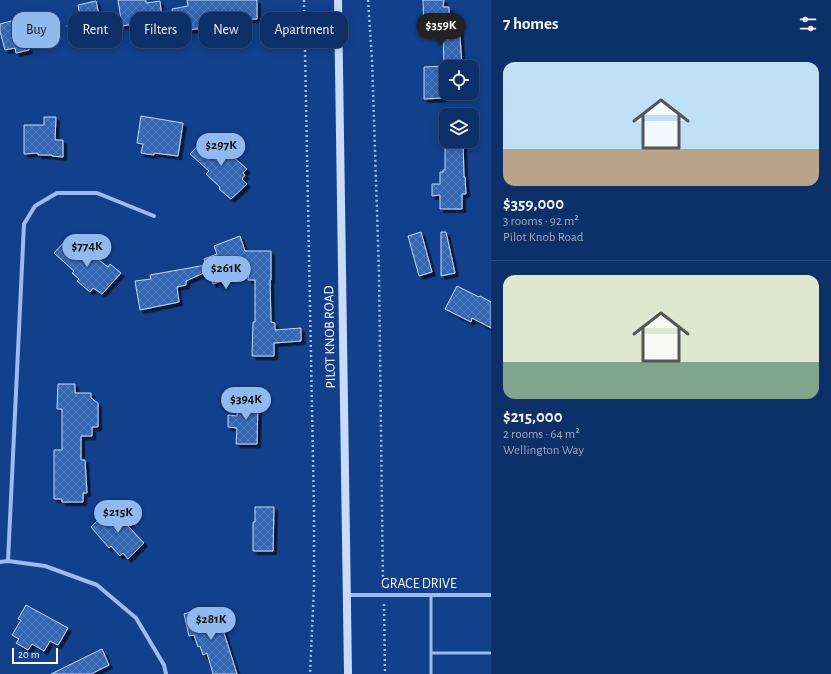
<!DOCTYPE html>
<html lang="en">
<head>
<meta charset="utf-8">
<style>
	body { margin:0; font-family:"Alegreya Sans",sans-serif; background:#1c3c71; color:#f1f3f6; height:100vh; display:flex; flex-direction:column; font-size:15px; white-space:nowrap }
	* { box-sizing:border-box; margin:0 }
	p { font-size:13px; color:#9ba9c0 }
	.icon { flex:none; width:22px; height:22px; fill:none; stroke:currentColor; stroke-width:2; stroke-linecap:round; stroke-linejoin:round }
	.map { position:relative; flex:1; overflow:hidden }
	.details { display:flex; flex-direction:column; background:#0e3068; width:340px }
	.details>* { flex:none }
	.top-card { position:absolute; left:12px; top:12px; width:380px; height:36px; display:flex; gap:8px }
	.tools { position:absolute; left:439px; top:60px; display:grid; gap:8px }
	.tools a { display:grid; place-items:center; width:40px; height:40px; border-radius:8px; background:#0e3068; box-shadow:0 2px 10px #0003,0 0 0 1px #2e4b7c; font-size:20px }
	.scale { position:absolute; left:12px; bottom:10px; width:46px; box-sizing:border-box; padding-left:4px; border:2px solid #fff; border-top:0; font-size:11px; line-height:14px; white-space:nowrap; color:#fff; -webkit-text-stroke:3px #13408b; paint-order:stroke }
	.price { position:absolute; translate:-50% -34px; padding:0 9px; border-radius:14px; background:#90b9f0; color:#111; font-size:13px; line-height:26px; filter:drop-shadow(0 1px 2px #0008) }
	.price::after { content:''; position:absolute; left:50%; top:24px; width:12px; height:9px; margin-left:-6px; background:inherit; clip-path:polygon(0 0,100% 0,50% 100%) }
	.price.active { background:#222; color:#fff }
	ul { padding:0; list-style:none }
	li { display:grid; align-content:center; gap:8px; height:212px; padding:0 12px }
	li+li { border-top:1px solid #2e4b7c }
	li span { display:grid; place-items:center; height:124px; border-radius:12px; color:#555 }
	li>.icon { margin-inline-start:auto }
	span .icon { width:72px; height:72px; fill:#fffc; stroke-width:1 }
	li b { font-size:17px }
	h2 { display:flex; justify-content:space-between; align-items:center; height:48px; padding:0 12px; font-size:17px }
	.pill { padding:0 14px; border-radius:12px; background:#0e3068; box-shadow:0 2px 10px #0003,0 0 0 1px #2e4b7c; font-size:14px; line-height:36px }
	.pill.active { background:#90b9f0; color:#111 }
	main { display:flex; flex:1; min-height:0 }
	.map>svg:first-child { display:block }
	.building { fill:url(#building-cross-hatch); stroke:#c0d8fc; filter:url(#shadow) }
	.lines { fill:none; stroke-linecap:round; stroke-linejoin:round }
	.path { stroke:#9abcf1; stroke-width:2.5; stroke-dasharray:2 3; stroke-linecap:butt }
	.service { stroke:#9abcf1; stroke-width:3 }
	.minor { stroke:#9abcf1; stroke-width:4 }
	.secondary { stroke:#c8dbfb; stroke-width:8 }
	.labels { text-anchor:middle; dominant-baseline:central; stroke-width:3.5; stroke-linejoin:round; paint-order:stroke }
	.street-label { font-size:14px; fill:#fff; stroke:#13408b }
</style>
</head>
<body>
<main>
<div class="map">
<svg width="491" height="674" viewBox="0 0 491 674">
	<defs>
		<pattern id="building-cross-hatch" width="8" height="8" patternUnits="userSpaceOnUse"><rect width="8" height="8" fill="#3666b2"/><path d="M0 0l8 8M0 8l8-8" fill="none" stroke="#547dbe"/></pattern>
		<filter id="shadow"><feDropShadow dx="3.5" dy="3.5" stdDeviation="0" flood-color="#0009"/></filter>
	</defs>
	<rect width="100%" height="100%" fill="#13408b"/>
	<path class="building" d="M 118,0 L 146,0 L 146,3 L 160,1 L 162,20 L 122,26 Z
		M 187,0 L 257,0 L 257,19 L 209,20 L 210,27 L 176,32 L 172,9 L 188,6 Z
		M 423,0 L 444,0 L 443,7 L 449,7 L 449,22 L 459,21 L 462,67 L 446,67 L 446,88 L 444,88 L 444,98 L 424,99 L 424,67 L 444,66 L 443,33 L 424,33 Z
		M 96,1 L 104,37 L 71,44 L 67,25 L 77,23 L 76,16 L 80,15 L 78,5 Z
		M 34,15 L 41,41 L 28,45 L 29,50 L 16,53 L 15,48 L 5,50 L 0,31 L 0,24 Z
		M 141,116 L 183,123 L 178,156 L 154,153 L 154,155 L 141,153 L 143,144 L 137,143 Z
		M 44,117 L 56,117 L 55,140 L 63,140 L 63,157 L 52,156 L 52,155 L 38,155 L 38,153 L 24,154 L 24,125 L 44,125 Z
		M 208,135 L 247,169 L 243,173 L 245,175 L 242,179 L 247,184 L 231,199 L 219,189 L 220,187 L 206,174 L 209,171 L 190,154 Z
		M 445,141 L 463,141 L 464,177 L 465,177 L 466,194 L 462,194 L 462,209 L 440,209 L 440,195 L 432,196 L 432,184 L 440,184 L 440,172 L 443,172 L 443,170 L 445,170 Z
		M 421,232 L 432,272 L 419,276 L 408,236 Z
		M 441,232 L 446,232 L 455,273 L 441,276 Z
		M 240,236 L 245,251 L 271,251 L 271,280 L 270,280 L 271,322 L 275,323 L 275,330 L 301,328 L 301,341 L 274,343 L 274,356 L 252,356 L 253,322 L 255,322 L 255,280 L 248,280 L 249,271 L 213,284 L 208,271 L 186,281 L 186,285 L 177,287 L 179,302 L 140,310 L 135,281 L 151,279 L 150,275 L 206,265 L 204,259 L 217,254 L 214,246 Z
		M 67,239 L 84,253 L 86,250 L 108,267 L 110,264 L 121,273 L 102,294 L 93,288 L 90,292 L 77,281 L 79,279 L 72,273 L 74,271 L 54,253 Z
		M 457,286 L 479,297 L 480,296 L 491,302 L 491,328 L 472,318 L 471,322 L 445,309 Z
		M 58,384 L 75,384 L 75,393 L 91,393 L 91,398 L 98,403 L 98,427 L 92,427 L 92,436 L 81,436 L 81,460 L 85,460 L 87,493 L 83,493 L 83,502 L 62,502 L 62,499 L 54,499 L 54,450 L 62,450 L 62,409 L 57,409 Z
		M 238,398 L 258,399 L 257,444 L 236,444 L 237,428 L 228,427 L 228,415 L 237,416 Z
		M 255,507 L 274,507 L 273,551 L 253,551 L 253,522 L 255,522 Z
		M 119,510 L 131,521 L 127,525 L 144,543 L 128,559 L 123,553 L 120,556 L 111,546 L 109,548 L 91,527 L 102,516 L 106,520 Z
		M 26,605 L 68,628 L 58,645 L 50,641 L 44,651 L 32,644 L 28,650 L 16,643 L 19,639 L 12,635 L 21,620 L 18,619 Z
		M 199,609 L 202,616 L 217,611 L 237,674 L 213,674 L 207,653 L 203,655 L 200,646 L 198,647 L 194,635 L 189,636 L 184,614 Z
		M 102,649 L 109,665 L 91,674 L 51,674 Z"/>
	<g class="lines">
		<path class="path" d="M 304,0 L 314,510 L 314,587 L 310,674
			M 368,0 L 372,59 L 379,273 L 383,587
			M 384,604 L 385,674"/>
		<path class="service" d="M 431,595 L 431,674
			M 431,653 L 491,653"/>
		<path class="minor" d="M 8,561 L 24,224 L 35,206 L 57,193 L 97,193 L 154,216
			M 0,562 L 8,561 L 45,566 L 97,585 L 136,618 L 164,665 L 166,674
			M 347,595 L 491,595"/>
		<path class="secondary" d="M 338,0 L 348,674"/>
	</g>
	<g class="labels">
		<g class="street-label">
			<text transform="translate(330 337) rotate(-91)">PILOT KNOB ROAD</text>
			<text x="419" y="584">GRACE DRIVE</text>
		</g>
	</g>
</svg>
<div class="tools">
<a><svg class="icon" aria-label="locate" viewBox="0 0 24 24"><circle cx="12" cy="12" r="6"/><path d="M12 2v4M12 18v4M2 12h4M18 12h4"/></svg></a>
<a><svg class="icon" aria-label="layers" viewBox="0 0 24 24"><path d="M12 4l9 5-9 5-9-5zM3 14l9 5 9-5"/></svg></a>
</div>
<div class="scale">20 m</div>
<b class="price active" style="left:441px;top:47px">$359K</b>
<b class="price" style="left:221px;top:167px">$297K</b>
<b class="price" style="left:87px;top:268px">$774K</b>
<b class="price" style="left:226px;top:290px">$261K</b>
<b class="price" style="left:246px;top:421px">$394K</b>
<b class="price" style="left:118px;top:534px">$215K</b>
<b class="price" style="left:211px;top:641px">$281K</b>
<div class="top-card">
<a class="pill active">Buy</a>
<a class="pill">Rent</a>
<a class="pill">Filters</a>
<a class="pill">New</a>
<a class="pill">Apartment</a>
</div>
</div>
<section class="details">
<h2>7 homes<svg class="icon" aria-label="filters" viewBox="0 0 24 24"><path d="M4 7h16M4 17h16"/><circle cx="9" cy="7" r="2"/><circle cx="15" cy="17" r="2"/></svg></h2>
<ul>
<li><span style="background:linear-gradient(#bfe0f5 70%,#b9a48a 0)"><svg class="icon" aria-label="home" viewBox="0 0 24 24"><path d="M3 11l9-7 9 7M6 9v11h12V9"/></svg></span><div><b>$359,000</b><p>3 rooms · 92 m²</p><p>Pilot Knob Road</p></div></li>
<li><span style="background:linear-gradient(#dfe7d0 70%,#7fa58c 0)"><svg class="icon" aria-label="home" viewBox="0 0 24 24"><path d="M3 11l9-7 9 7M6 9v11h12V9"/></svg></span><div><b>$215,000</b><p>2 rooms · 64 m²</p><p>Wellington Way</p></div></li>
</ul>
</section>
</main>
</body>
</html>
